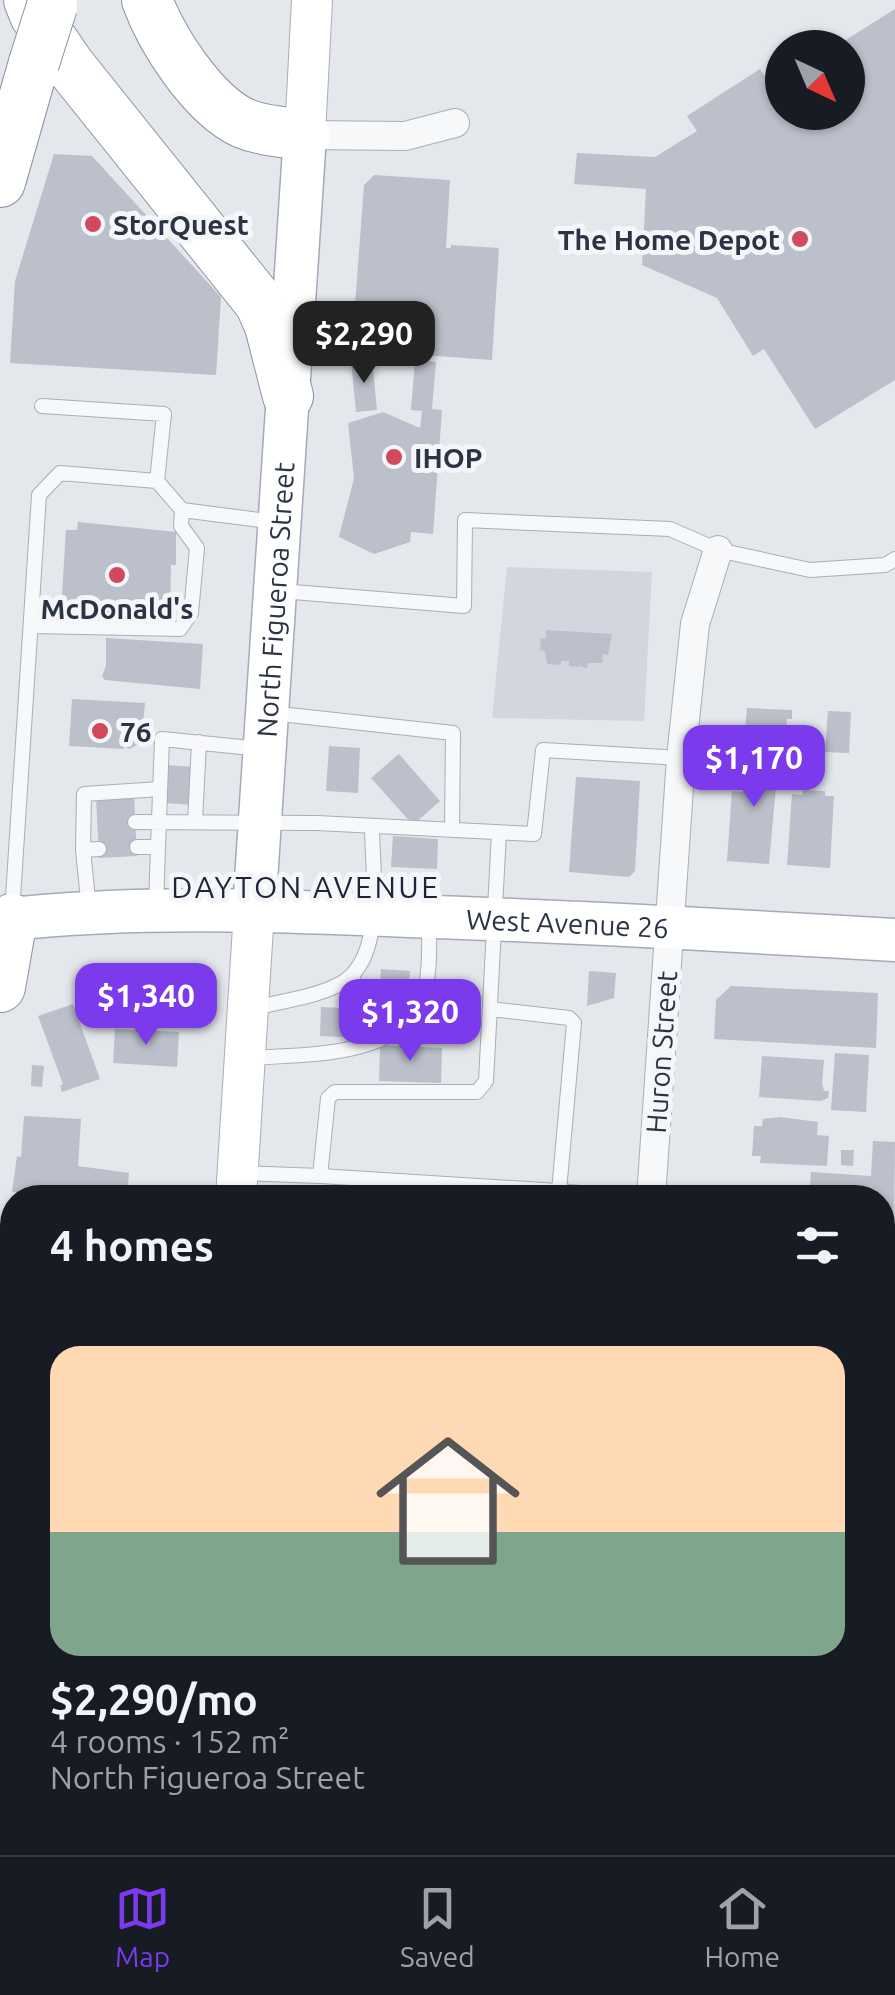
<!DOCTYPE html>
<html lang="en">
<head>
<meta charset="utf-8">
<style>
	body { margin:0; font-family:Ubuntu,sans-serif; background:#242831; color:#f1f3f6; height:100vh; display:flex; flex-direction:column; font-size:38px; white-space:nowrap }
	* { box-sizing:border-box; margin:0 }
	p { font-size:32px; color:#9ea1a6 }
	.icon { flex:none; width:55px; height:55px; fill:none; stroke:currentColor; stroke-width:2; stroke-linecap:round; stroke-linejoin:round }
	.map { position:relative; flex:1; overflow:hidden }
	.details { position:absolute; left:0px; top:1185px; width:895px; height:670px; display:flex; flex-direction:column; background:#171b24; border-radius:40px 40px 0 0; box-shadow:0 2px 8px #0004 }
	.details>* { flex:none }
	.needle { width:65px; rotate:136deg }
	.tools { position:absolute; left:765px; top:30px; display:grid; gap:20px }
	.tools a { display:grid; place-items:center; width:100px; height:100px; border-radius:50%; background:#171b24; box-shadow:0 2px 8px #0004; font-size:50px }
	.price { position:absolute; translate:-50% -85px; padding:0 22px; border-radius:20px; background:#7c3aed; color:#fff; font-size:32px; line-height:65px; filter:drop-shadow(0 2px 5px #0008) }
	.price::after { content:''; position:absolute; left:50%; top:60px; width:30px; height:22px; margin-left:-15px; background:inherit; clip-path:polygon(0 0,100% 0,50% 100%) }
	.price.active { background:#222; color:#fff }
	ul { padding:0; list-style:none }
	li { display:grid; align-content:center; gap:20px; height:530px; padding:0 50px }
	li span { display:grid; place-items:center; height:310px; border-radius:30px; color:#555 }
	li>.icon { margin-inline-start:auto }
	span .icon { width:180px; height:180px; fill:#fffc; stroke-width:1 }
	li b { font-size:42px }
	h2 { display:flex; justify-content:space-between; align-items:center; height:120px; padding:0 50px; font-size:42px }
	.tab-bar { display:flex; justify-content:space-around; align-items:center; height:140px; border-top:2px solid #363941; background:#171b24; font-size:28px; color:#9ea1a6 }
	.tab-bar a { display:grid; justify-items:center; gap:5px }
	.tab-bar .active { color:#7c3aed }
	.map>svg:first-child { display:block }
	.built { fill:#d2d6de }
	.building { fill:#bbc0ca }
	.lines { fill:none; stroke-linecap:round; stroke-linejoin:round }
	.lane-casing { stroke:#a9aeb7; stroke-width:16 }
	.street-casing { stroke:#a9aeb7; stroke-width:30 }
	.secondary-casing { stroke:#a9aeb7; stroke-width:42 }
	.primary-casing { stroke:#a3abb8; stroke-width:45 }
	.highway-casing { stroke:#8b94a3; stroke-width:52 }
	.lane { stroke:#f7f8fa; stroke-width:14 }
	.street { stroke:#f7f8fa; stroke-width:28 }
	.secondary { stroke:#fff; stroke-width:40 }
	.primary { stroke:#fff; stroke-width:42 }
	.highway { stroke:#fff; stroke-width:50 }
	.highway-bridge-casing { stroke:#8b94a3; stroke-width:52; stroke-linecap:butt }
	.highway-bridge { stroke:#fff; stroke-width:50 }
	.poi-dot { fill:#d1495b; stroke:#f4f6f9; stroke-width:4 }
	.labels { text-anchor:middle; dominant-baseline:central; stroke-width:10; stroke-linejoin:round; paint-order:stroke }
	.poi-label { font-size:28px; font-weight:bold; fill:#2b3445; stroke:#f4f6f9; text-anchor:start }
	.street-label { font-size:28px; fill:#2b3445; stroke:#f4f6f9 }
	.neighbourhood-label { font-size:30px; letter-spacing:2.5px; fill:#1d2536; stroke:#f4f6f9 }
</style>
</head>
<body>
<div class="map">
<svg width="895" height="1855" viewBox="0 0 895 1855">
	<rect width="100%" height="100%" fill="#e4e7ec"/>
	<path class="built" d="M 507,567 L 652,572 L 644,721 L 492,718 Z"/>
	<path class="building" d="M 895,9 L 895,380 L 815,429 L 764,349 L 753,356 L 717,298 L 642,265 L 646,189 L 574,184 L 577,153 L 655,157 L 697,131 L 687,116 L 760,69 L 771,86 L 782,79 L 782,112 L 848,112 L 848,48 L 833,48 Z
		M 54,154 L 92,156 L 221,297 L 216,375 L 10,363 L 15,281 Z
		M 374,175 L 450,180 L 446,248 L 451,248 L 451,245 L 499,248 L 492,360 L 423,355 L 425,310 L 355,305 L 364,185 Z
		M 372,359 L 377,410 L 356,412 L 351,361 Z
		M 415,360 L 436,362 L 432,409 L 442,410 L 433,534 L 411,532 L 410,542 L 374,554 L 339,537 L 354,478 L 348,423 L 383,412 L 420,428 L 422,411 L 411,410 Z
		M 78,522 L 176,532 L 176,565 L 171,565 L 170,617 L 61,610 L 66,530 L 77,530 Z
		M 546,630 L 612,634 L 608,655 L 603,654 L 602,663 L 588,663 L 587,668 L 581,667 L 581,663 L 579,667 L 569,666 L 569,661 L 561,661 L 561,665 L 547,664 L 545,651 L 540,650 L 541,638 L 546,639 Z
		M 106,638 L 203,644 L 200,689 L 105,680 L 102,676 L 106,666 Z
		M 72,699 L 145,703 L 141,743 L 129,749 L 124,746 L 124,749 L 69,746 Z
		M 747,708 L 792,710 L 792,719 L 787,719 L 785,739 L 780,738 L 780,744 L 744,741 Z
		M 828,711 L 851,712 L 849,753 L 825,752 Z
		M 329,746 L 360,748 L 358,793 L 326,791 Z
		M 746,751 L 779,753 L 769,864 L 727,861 L 732,791 L 743,792 Z
		M 399,754 L 440,801 L 413,825 L 371,778 Z
		M 166,765 L 195,767 L 194,805 L 164,803 Z
		M 576,777 L 640,781 L 635,871 L 629,877 L 569,872 Z
		M 803,790 L 825,791 L 825,796 L 834,796 L 830,868 L 787,865 L 792,794 L 802,795 Z
		M 134,795 L 137,856 L 99,858 L 96,798 Z
		M 393,836 L 438,839 L 437,869 L 391,867 Z
		M 130,968 L 131,1002 L 97,1003 L 96,969 Z
		M 381,969 L 410,971 L 407,1011 L 378,1009 Z
		M 589,971 L 616,973 L 614,998 L 587,1006 Z
		M 731,986 L 878,993 L 876,1048 L 714,1039 L 716,1000 Z
		M 73,1004 L 100,1079 L 62,1092 L 60,1086 L 63,1084 L 38,1016 Z
		M 321,1007 L 361,1009 L 359,1038 L 320,1036 Z
		M 115,1029 L 179,1032 L 177,1067 L 113,1063 Z
		M 380,1045 L 442,1048 L 441,1083 L 379,1081 Z
		M 835,1053 L 869,1055 L 866,1112 L 831,1110 Z
		M 762,1056 L 824,1060 L 822,1083 L 824,1091 L 829,1091 L 828,1098 L 821,1101 L 759,1097 Z
		M 32,1065 L 44,1066 L 42,1087 L 31,1086 Z
		M 24,1116 L 81,1119 L 78,1166 L 129,1173 L 127,1198 L 55,1194 L 55,1198 L 29,1198 L 29,1193 L 12,1192 L 17,1156 L 21,1157 Z
		M 780,1117 L 818,1122 L 817,1135 L 829,1136 L 827,1166 L 760,1163 L 761,1156 L 752,1156 L 754,1126 L 762,1126 L 763,1119 Z
		M 873,1141 L 895,1142 L 894,1224 L 882,1223 L 882,1198 L 865,1198 L 865,1190 L 853,1190 L 853,1194 L 833,1188 L 833,1193 L 824,1193 L 819,1185 L 810,1185 L 811,1172 L 871,1176 Z
		M 841,1150 L 854,1150 L 853,1166 L 841,1165 Z
		M 754,1189 L 812,1193 L 812,1198 L 754,1198 Z
		M 1,1258 L 12,1259 L 12,1328 L 0,1327 Z
		M 882,1305 L 888,1305 L 887,1330 L 882,1329 Z
		M 888,1671 L 895,1671 L 895,1714 L 884,1713 Z
		M 0,1706 L 12,1707 L 12,1780 L 0,1779 Z
		M 889,1730 L 895,1731 L 895,1853 L 887,1853 L 889,1825 L 882,1825 L 883,1762 L 887,1762 L 888,1740 L 883,1740 L 884,1732 Z
		M 0,1834 L 12,1834 L 12,1842 L 131,1842 L 130,1855 L 0,1855 Z
		M 368,1842 L 394,1842 L 393,1855 L 361,1855 L 362,1846 L 368,1846 Z
		M 478,1842 L 536,1842 L 536,1855 L 477,1851 Z
		M 714,1842 L 785,1842 L 784,1855 L 713,1855 Z
		M 262,1847 L 360,1852 L 360,1855 L 261,1855 Z
		M 813,1849 L 840,1851 L 840,1855 L 813,1855 Z"/>
	<g class="lines">
		<defs>
			<path id="lane" d="M 42,406 L 164,414 L 157,481
				M 281,591 L 464,606 L 465,520 L 670,529 L 718,550 L 810,570 L 885,565 L 895,559
				M 32,626 L 180,629 L 191,613 L 197,548 L 181,526 L 182,510
				M 271,713 L 453,733 L 452,830
				M 135,822 L 317,823 L 534,834 L 543,750 L 681,758
				M 195,822 L 199,742
				M 137,847 L 158,847 L 162,739 L 261,749
				M 83,850 L 84,794 L 160,789
				M 156,906 L 158,847
				M 89,909 L 83,850 L 99,849
				M 12,913 L 39,495 L 60,473 L 157,481 L 182,510 L 275,522
				M 352,976 C 361,1000 373,1016 392,1032
				M 254,1008 C 281,1001 312,998 338,985 C 387,962 372,872 372,826
				M 490,1009 L 569,1018 L 574,1023 L 559,1191 L 320,1176 L 328,1098 L 335,1092 L 477,1092 L 486,1081 L 499,832
				M 250,1058 C 302,1054 396,1059 421,1001 C 431,979 429,946 429,922
				M 240,1173 L 320,1176
				M 559,1191 L 634,1198
				M 882,1551 L 895,1351
				M 0,1814 L 12,1816
				M 863,1855 L 864,1842"/>
			<path id="street" d="M 305,135 L 405,136 L 455,123
				M 651,1198 L 681,758 L 695,624 L 718,550
				M 617,1855 L 618,1842"/>
			<path id="secondary" d="M 305,135 L 312,0
				M 236,1198 L 254,911
				M 882,1597 L 895,1597
				M 196,1855 L 197,1842"/>
			<g id="primary">
				<path id="s1" d="M 254,911 L 305,135"/>
				<path id="s2" d="M 0,920 C 143,904 289,911 432,917 C 587,922 741,931 895,940"/>
			</g>
			<path id="highway" d="M 29,0 L 35,15 L 70,66 L 260,303 L 270,326 L 288,396
				M 147,0 C 162,41 203,104 243,123 C 262,131 285,132 305,135
				M 0,182 L 34,63
				M 0,987 L 12,919"/>
		</defs>
		<use href="#lane" class="lane-casing"/>
		<use href="#street" class="street-casing"/>
		<use href="#secondary" class="secondary-casing"/>
		<use href="#primary" class="primary-casing"/>
		<use href="#highway" class="highway-casing"/>
		<use href="#lane" class="lane"/>
		<use href="#street" class="street"/>
		<use href="#secondary" class="secondary"/>
		<use href="#primary" class="primary"/>
		<use href="#highway" class="highway"/>
		<defs>
			<path id="highway-bridge" d="M 34,63 L 52,6"/>
		</defs>
		<use href="#highway-bridge" class="highway-bridge-casing"/>
		<use href="#highway-bridge" class="highway-bridge"/>
	</g>
	<g class="poi-dot">
		<circle cx="93" cy="224" r="10"/>
		<circle cx="800" cy="239" r="10"/>
		<circle cx="394" cy="457" r="10"/>
		<circle cx="117" cy="575" r="10"/>
		<circle cx="100" cy="731" r="10"/>
	</g>
	<g class="labels">
		<g class="poi-label">
			<text x="113" y="224">StorQuest</text>
			<text x="780" y="239" text-anchor="end">The Home Depot</text>
			<text x="414" y="457">IHOP</text>
			<text x="117" y="608" text-anchor="middle">McDonald's</text>
			<text x="120" y="731">76</text>
		</g>
		<g class="street-label">
			<text stroke="none"><textPath href="#s1" startOffset="312">North Figueroa Street</textPath></text>
			<text stroke="none"><textPath href="#s2" startOffset="568">West Avenue 26</textPath></text>
			<text transform="translate(661 1052) rotate(-86)">Huron Street</text>
		</g>
		<g class="neighbourhood-label">
			<text x="306" y="887">DAYTON AVENUE</text>
		</g>
	</g>
</svg>
<div class="tools">
<a><svg class="needle" viewBox="-14 -14 28 28"><path d="M0-13l5 13h-10z" fill="#e53935"/><path d="M0 13l5-13h-10z" fill="#9ea1a6"/></svg></a>
</div>
<b class="price active" style="left:364px;top:386px">$2,290</b>
<b class="price" style="left:754px;top:810px">$1,170</b>
<b class="price" style="left:146px;top:1048px">$1,340</b>
<b class="price" style="left:410px;top:1064px">$1,320</b>
<section class="details">
<h2>4 homes<svg class="icon" aria-label="filters" viewBox="0 0 24 24"><path d="M4 7h16M4 17h16"/><circle cx="9" cy="7" r="2"/><circle cx="15" cy="17" r="2"/></svg></h2>
<ul>
<li><span style="background:linear-gradient(#ffd9b3 60%,#7fa58c 0)"><svg class="icon" aria-label="home" viewBox="0 0 24 24"><path d="M3 11l9-7 9 7M6 9v11h12V9"/></svg></span><div><b>$2,290/mo</b><p>4 rooms · 152 m²</p><p>North Figueroa Street</p></div></li>
</ul>
</section>
</div>
<nav class="tab-bar">
<a class="active"><svg class="icon" aria-label="map" viewBox="0 0 24 24"><path d="M3 6l6-2 6 2 6-2v14l-6 2-6-2-6 2zM9 4v14M15 6v14"/></svg>Map</a>
<a><svg class="icon" aria-label="saved" viewBox="0 0 24 24"><path d="M7 4h10v16l-5-4-5 4z"/></svg>Saved</a>
<a><svg class="icon" aria-label="home" viewBox="0 0 24 24"><path d="M3 11l9-7 9 7M6 9v11h12V9"/></svg>Home</a>
</nav>
</body>
</html>
